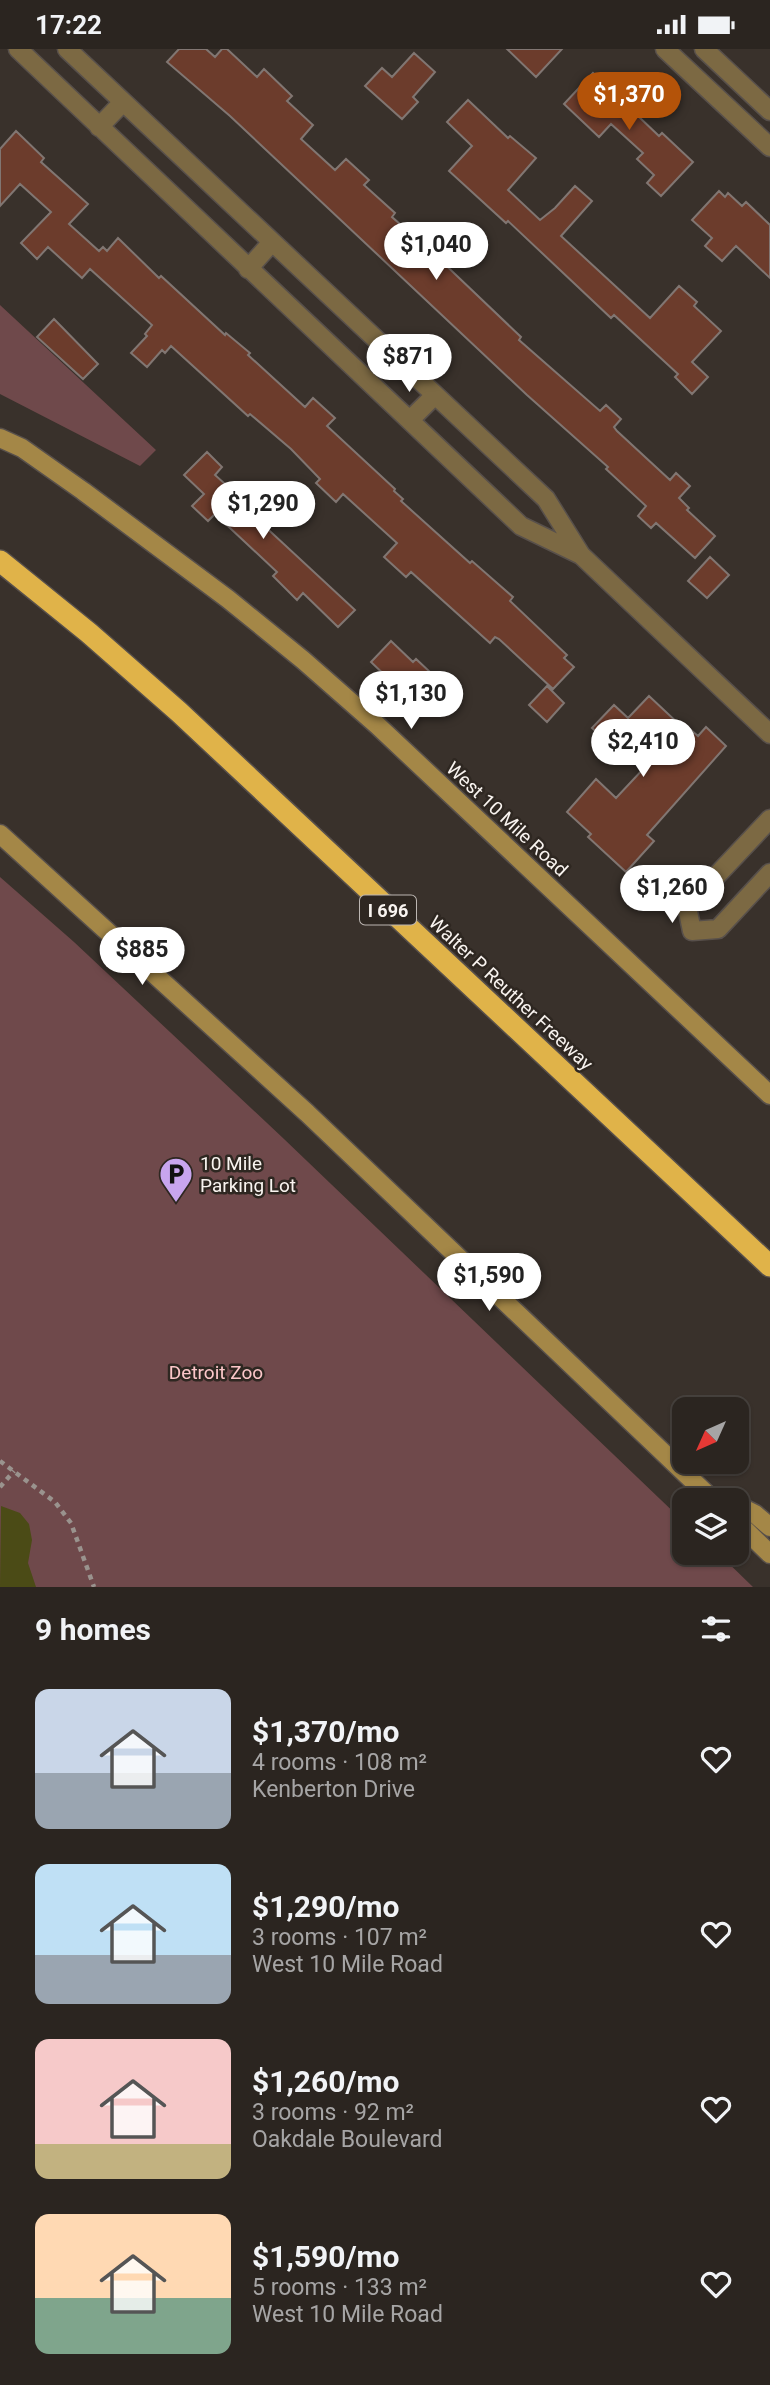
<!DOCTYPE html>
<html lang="en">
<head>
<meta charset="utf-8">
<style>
	body { margin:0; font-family:Roboto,sans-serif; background:#332d29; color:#f1f3f6; height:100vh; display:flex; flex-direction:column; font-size:26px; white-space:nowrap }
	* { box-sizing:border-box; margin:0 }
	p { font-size:23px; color:#a6a5a5 }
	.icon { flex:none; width:38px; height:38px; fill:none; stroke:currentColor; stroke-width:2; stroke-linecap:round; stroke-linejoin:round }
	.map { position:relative; height:1538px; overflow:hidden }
	.side { display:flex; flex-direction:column; background:#2b2520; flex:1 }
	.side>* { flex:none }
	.needle { width:46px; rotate:225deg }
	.tools { position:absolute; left:672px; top:1348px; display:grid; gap:14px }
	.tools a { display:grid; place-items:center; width:77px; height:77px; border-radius:14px; background:#2b2520; box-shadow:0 2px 5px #0004,0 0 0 2px #47423e; font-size:35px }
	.price { position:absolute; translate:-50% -60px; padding:0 16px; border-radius:24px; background:#fff; color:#222; font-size:23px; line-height:46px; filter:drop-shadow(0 2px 4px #0008) }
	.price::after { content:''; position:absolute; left:50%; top:42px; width:21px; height:16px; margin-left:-10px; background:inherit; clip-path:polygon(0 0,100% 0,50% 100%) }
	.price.selected { background:#b45309; color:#fff }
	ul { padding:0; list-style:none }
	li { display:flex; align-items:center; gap:21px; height:175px; padding:0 35px }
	li span { display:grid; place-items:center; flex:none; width:196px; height:140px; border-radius:14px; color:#555 }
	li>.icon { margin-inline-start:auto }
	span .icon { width:84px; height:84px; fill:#fffc; stroke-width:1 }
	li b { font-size:30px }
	h2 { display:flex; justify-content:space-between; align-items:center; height:84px; padding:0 35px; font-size:30px }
	.status { display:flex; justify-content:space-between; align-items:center; height:49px; padding:0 35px; background:#2b2520; direction:ltr }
	.status svg { height:19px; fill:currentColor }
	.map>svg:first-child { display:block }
	.green { fill:#6f494b }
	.water { fill:#4b4b16 }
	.building { fill:#6c3c2c; stroke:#817672; stroke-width:2 }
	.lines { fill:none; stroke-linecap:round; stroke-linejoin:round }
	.minor-casing { stroke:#58504b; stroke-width:21 }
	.secondary-casing { stroke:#58504b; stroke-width:21 }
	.motorway-casing { stroke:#58504b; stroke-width:24 }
	.path { stroke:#9a938e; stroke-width:4.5; stroke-dasharray:5 5; stroke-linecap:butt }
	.minor { stroke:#7c6943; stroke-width:18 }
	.secondary { stroke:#a48747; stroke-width:18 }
	.motorway { stroke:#e0b349; stroke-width:21 }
	.labels { text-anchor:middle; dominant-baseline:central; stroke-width:5; stroke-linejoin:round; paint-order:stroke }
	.shield { fill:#2e2721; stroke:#bcb6b2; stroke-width:2 }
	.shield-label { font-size:18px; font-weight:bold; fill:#f9f4f0 }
	.street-label { font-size:19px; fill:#f9f4f0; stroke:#2e2721 }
	.poi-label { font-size:19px; fill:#f9f4f0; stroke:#2e2721; text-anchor:start }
	.park-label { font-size:19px; fill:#fcc7c9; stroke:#2e2721 }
</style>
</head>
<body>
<div class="status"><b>17:22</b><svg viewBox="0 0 49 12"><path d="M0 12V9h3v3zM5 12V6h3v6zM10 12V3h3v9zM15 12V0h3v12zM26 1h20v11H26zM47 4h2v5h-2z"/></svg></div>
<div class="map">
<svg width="770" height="1538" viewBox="0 0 770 1538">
	<rect width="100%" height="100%" fill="#39312b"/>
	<path class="green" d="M 0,256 L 156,401 L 140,417 L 0,345 Z
		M 0,828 L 74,893 L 284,1090 L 684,1473 L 684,1503 L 717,1503 L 753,1538 L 0,1538 Z"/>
	<path class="water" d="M 1,1457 L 20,1464 L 29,1475 L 32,1491 L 28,1514 L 36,1538 L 0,1538 Z"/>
	<path class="building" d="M 179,0 L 206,0 L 215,8 L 222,0 L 227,0 L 257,28 L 264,20 L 292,47 L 287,52 L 313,76 L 301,90 L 335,121 L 346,110 L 369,131 L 364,136 L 395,164 L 392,168 L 434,205 L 521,288 L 519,291 L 600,362 L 606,356 L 621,370 L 614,378 L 617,382 L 670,431 L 676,424 L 690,437 L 679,449 L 689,459 L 687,461 L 715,487 L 695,509 L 656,474 L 651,479 L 638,467 L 646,457 L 606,420 L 608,418 L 527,346 L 230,67 L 167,13 Z
		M 507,0 L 562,0 L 536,28 Z
		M 414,4 L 435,23 L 413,48 L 418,53 L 402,70 L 365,37 L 382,19 L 392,28 Z
		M 593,24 L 659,87 L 662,84 L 693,113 L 661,147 L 647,134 L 654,126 L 637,110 L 643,104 L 611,75 L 599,88 L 564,55 Z
		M 468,51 L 508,89 L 510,87 L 536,109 L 508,141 L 540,171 L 555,159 L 575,137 L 592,152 L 561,187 L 650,269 L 679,237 L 697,253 L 694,257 L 721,282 L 692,313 L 708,328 L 692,345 L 675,328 L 678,325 L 614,266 L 611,269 L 508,172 L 506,174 L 449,122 L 472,97 L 447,73 Z
		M 16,82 L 44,109 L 41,113 L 88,155 L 69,175 L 99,202 L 103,198 L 107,202 L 118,189 L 159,229 L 161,227 L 225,286 L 226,284 L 250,304 L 248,306 L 305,358 L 313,349 L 335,369 L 327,377 L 395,440 L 394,442 L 403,450 L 401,452 L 470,514 L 472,512 L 513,548 L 510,552 L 567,606 L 564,609 L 574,618 L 553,640 L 499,590 L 495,588 L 490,594 L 411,523 L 406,528 L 384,508 L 397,494 L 343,445 L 336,453 L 316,434 L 320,430 L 291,400 L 250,365 L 248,367 L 171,297 L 165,304 L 162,301 L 147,318 L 131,304 L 147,287 L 145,285 L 152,276 L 90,220 L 82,229 L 48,198 L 37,210 L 21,194 L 51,163 L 20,135 L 0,157 L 0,100 Z
		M 719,142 L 725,148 L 728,144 L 742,157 L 746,153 L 770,176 L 770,229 L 736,197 L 722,212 L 705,197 L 712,189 L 692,171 Z
		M 54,270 L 98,315 L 83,330 L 37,288 Z
		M 207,403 L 222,418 L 215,426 L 235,444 L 232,447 L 355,561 L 338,578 L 303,544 L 297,551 L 273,527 L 277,523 L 215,465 L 208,472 L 192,457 L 204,445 L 184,426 Z
		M 710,508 L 729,526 L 707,549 L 688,532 Z
		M 391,592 L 413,613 L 416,610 L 431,624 L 412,643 L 396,627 L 391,632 L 371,613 Z
		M 547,637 L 564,654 L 547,673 L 529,656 Z
		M 649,647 L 682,678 L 684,675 L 698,687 L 706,678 L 726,697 L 647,786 L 654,792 L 626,823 L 588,788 L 591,785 L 567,763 L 596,730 L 616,749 L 646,717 L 616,688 L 610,695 L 592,679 L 614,656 L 628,669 Z"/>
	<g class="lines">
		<defs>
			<path id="minor" d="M 18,0 L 521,477 L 581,506
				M 67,0 L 546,450 L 581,506 L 770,685
				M 665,0 L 770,98
				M 704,0 L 770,62
				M 99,78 L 123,53
				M 248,220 L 272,193
				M 410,371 L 435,346
				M 770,770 L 687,858 L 692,882 L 718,880 L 770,824"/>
			<path id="secondary" d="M 0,389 L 22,399 L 83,442 L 228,550 L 303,611 L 377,676 L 770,1046
				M 0,785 L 307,1064 L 713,1451
				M 737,1456 L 755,1465 L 770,1478
				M 737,1473 L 770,1505"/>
			<path id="motorway" d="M 0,512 L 89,584 L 179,663 L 770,1217"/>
		</defs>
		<use href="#minor" class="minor-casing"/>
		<use href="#secondary" class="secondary-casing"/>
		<use href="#motorway" class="motorway-casing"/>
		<path class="path" d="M 0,1412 L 55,1453 L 71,1474 L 94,1538
			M 0,1438 L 14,1422"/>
		<use href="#minor" class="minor"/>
		<use href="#secondary" class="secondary"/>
		<use href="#motorway" class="motorway"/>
	</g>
	<defs>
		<symbol id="parking-pin" viewBox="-11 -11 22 30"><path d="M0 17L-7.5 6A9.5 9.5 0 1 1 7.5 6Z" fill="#c8a5ee" stroke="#2e2721"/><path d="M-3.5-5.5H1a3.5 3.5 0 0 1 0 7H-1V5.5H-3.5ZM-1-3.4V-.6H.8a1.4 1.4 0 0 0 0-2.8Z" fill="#111"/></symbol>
	</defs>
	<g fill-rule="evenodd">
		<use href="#parking-pin" x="157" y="1106" width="38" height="52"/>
	</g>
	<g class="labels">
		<rect class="shield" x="360" y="846.5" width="56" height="29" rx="5"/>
		<g class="shield-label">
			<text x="388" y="861">I 696</text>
		</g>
		<g class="street-label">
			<text transform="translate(507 770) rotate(43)">West 10 Mile Road</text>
			<text transform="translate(511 944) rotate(43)">Walter P Reuther Freeway</text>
		</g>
		<g class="poi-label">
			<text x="200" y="1114">10 Mile<tspan x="200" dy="22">Parking Lot</tspan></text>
		</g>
		<g class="park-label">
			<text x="216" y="1323">Detroit Zoo</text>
		</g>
	</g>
</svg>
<div class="tools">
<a><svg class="needle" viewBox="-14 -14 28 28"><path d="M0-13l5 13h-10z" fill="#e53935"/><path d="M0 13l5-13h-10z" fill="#a6a5a5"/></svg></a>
<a><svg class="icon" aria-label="layers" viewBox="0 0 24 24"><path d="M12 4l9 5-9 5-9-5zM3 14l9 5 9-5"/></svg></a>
</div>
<b class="price selected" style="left:629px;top:83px">$1,370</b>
<b class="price" style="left:436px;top:233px">$1,040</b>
<b class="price" style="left:409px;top:345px">$871</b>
<b class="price" style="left:263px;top:492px">$1,290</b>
<b class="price" style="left:411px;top:682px">$1,130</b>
<b class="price" style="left:643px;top:730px">$2,410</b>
<b class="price" style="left:672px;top:876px">$1,260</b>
<b class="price" style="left:142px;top:938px">$885</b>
<b class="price" style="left:489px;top:1264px">$1,590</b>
</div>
<section class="side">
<h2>9 homes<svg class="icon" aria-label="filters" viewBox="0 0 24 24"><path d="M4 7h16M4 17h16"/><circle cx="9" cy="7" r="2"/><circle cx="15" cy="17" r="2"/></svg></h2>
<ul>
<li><span style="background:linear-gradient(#c9d6e8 60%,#9aa5b1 0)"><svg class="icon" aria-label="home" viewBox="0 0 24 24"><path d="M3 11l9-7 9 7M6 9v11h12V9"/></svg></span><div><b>$1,370/mo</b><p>4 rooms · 108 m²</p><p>Kenberton Drive</p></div><svg class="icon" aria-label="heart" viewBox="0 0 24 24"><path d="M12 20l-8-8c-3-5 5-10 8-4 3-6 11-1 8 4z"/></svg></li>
<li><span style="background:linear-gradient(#bfe0f5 65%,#9aa5b1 0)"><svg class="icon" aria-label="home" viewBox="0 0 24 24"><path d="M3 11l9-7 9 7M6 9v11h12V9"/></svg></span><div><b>$1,290/mo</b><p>3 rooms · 107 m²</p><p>West 10 Mile Road</p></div><svg class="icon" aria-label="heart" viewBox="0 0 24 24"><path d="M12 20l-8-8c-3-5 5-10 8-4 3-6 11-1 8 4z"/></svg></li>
<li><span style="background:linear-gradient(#f6c9c9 75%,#c2b280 0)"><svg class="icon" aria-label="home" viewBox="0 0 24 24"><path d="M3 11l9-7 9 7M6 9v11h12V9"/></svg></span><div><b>$1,260/mo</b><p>3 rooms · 92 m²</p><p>Oakdale Boulevard</p></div><svg class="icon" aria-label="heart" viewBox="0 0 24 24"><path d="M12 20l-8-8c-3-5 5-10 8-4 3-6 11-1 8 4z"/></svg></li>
<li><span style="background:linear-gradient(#ffd9b3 60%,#7fa58c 0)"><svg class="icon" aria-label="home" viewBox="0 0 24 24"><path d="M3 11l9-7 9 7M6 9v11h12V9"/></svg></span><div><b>$1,590/mo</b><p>5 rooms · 133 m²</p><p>West 10 Mile Road</p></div><svg class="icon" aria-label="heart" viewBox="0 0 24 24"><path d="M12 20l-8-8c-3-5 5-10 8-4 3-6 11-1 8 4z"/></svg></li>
</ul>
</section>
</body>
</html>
